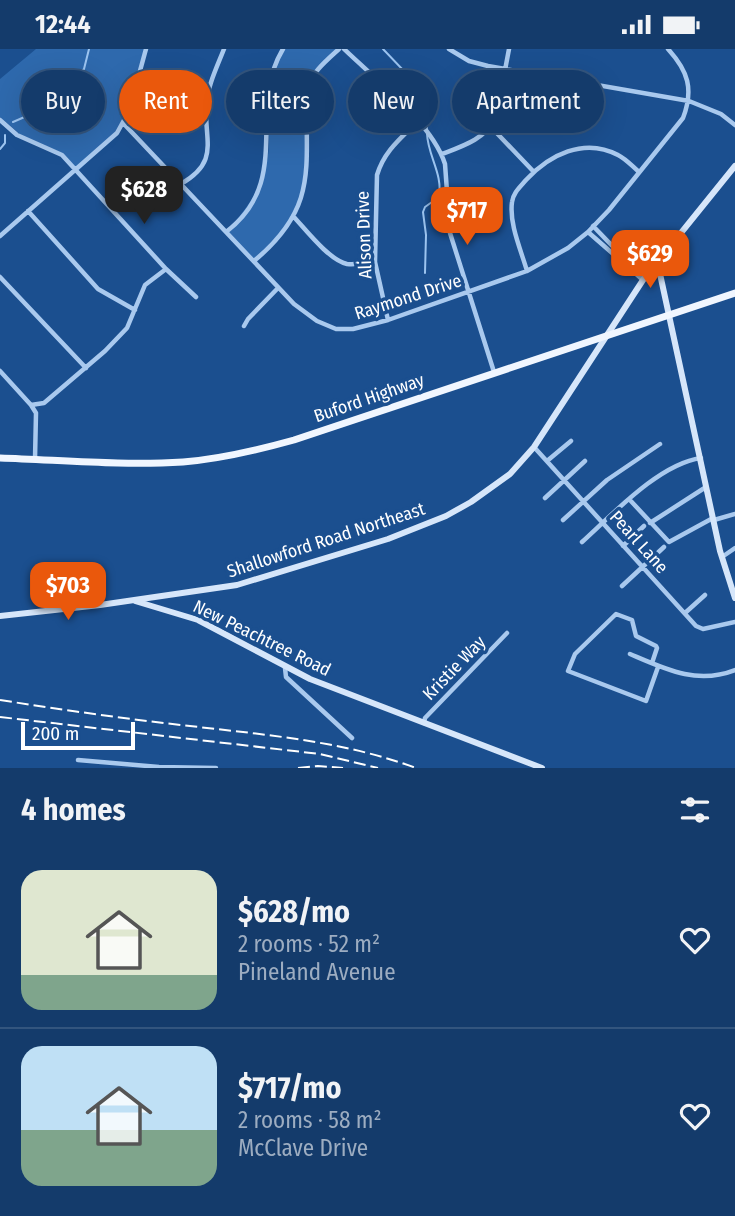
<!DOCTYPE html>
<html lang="en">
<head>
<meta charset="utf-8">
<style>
	body { margin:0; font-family:"Fira Sans Condensed",sans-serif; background:#214673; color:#f1f3f6; height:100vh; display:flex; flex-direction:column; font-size:26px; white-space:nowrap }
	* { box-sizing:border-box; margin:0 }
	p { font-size:23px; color:#9dadc1 }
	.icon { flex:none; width:38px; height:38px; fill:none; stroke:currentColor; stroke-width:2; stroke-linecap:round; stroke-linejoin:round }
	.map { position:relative; height:719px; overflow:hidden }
	.panel { display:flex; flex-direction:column; background:#143b6b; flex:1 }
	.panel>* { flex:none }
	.top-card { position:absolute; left:21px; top:21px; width:693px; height:63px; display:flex; gap:14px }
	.scale { position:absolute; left:21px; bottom:18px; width:114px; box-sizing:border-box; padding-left:7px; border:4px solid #fff; border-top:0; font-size:19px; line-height:24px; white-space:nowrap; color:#fff; -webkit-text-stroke:5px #1b4f8f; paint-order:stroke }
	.price { position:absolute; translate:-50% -60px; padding:0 16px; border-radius:14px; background:#ea580c; color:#fff; font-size:23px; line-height:46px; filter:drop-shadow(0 2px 4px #0008) }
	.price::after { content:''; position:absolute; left:50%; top:42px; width:21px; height:16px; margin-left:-10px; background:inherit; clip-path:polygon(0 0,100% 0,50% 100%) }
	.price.on { background:#222; color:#fff }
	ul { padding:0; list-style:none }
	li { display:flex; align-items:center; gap:21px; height:175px; padding:0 21px }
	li+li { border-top:2px solid #33557e }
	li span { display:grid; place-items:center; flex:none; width:196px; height:140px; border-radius:21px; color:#555 }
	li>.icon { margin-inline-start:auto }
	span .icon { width:84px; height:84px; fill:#fffc; stroke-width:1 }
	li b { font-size:30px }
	h2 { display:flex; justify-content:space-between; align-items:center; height:84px; padding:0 21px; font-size:30px }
	.tag { padding:0 24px; border-radius:32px; background:#143b6b; box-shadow:0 7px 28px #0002,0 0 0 2px #33557e; font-size:24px; line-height:63px }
	.tag.on { background:#ea580c; color:#fff }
	.status { display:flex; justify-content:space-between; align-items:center; height:49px; padding:0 35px; background:#143b6b; direction:ltr }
	.status svg { height:19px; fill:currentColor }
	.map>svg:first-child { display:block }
	.green { fill:#2e69ad }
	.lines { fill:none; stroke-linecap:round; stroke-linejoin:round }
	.stream { stroke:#9cc4f0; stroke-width:2 }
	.street { stroke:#a9c9ee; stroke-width:4.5 }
	.secondary { stroke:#d6e6fa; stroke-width:6 }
	.primary { stroke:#f0f6ff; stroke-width:7 }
	.rail { stroke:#fff; stroke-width:2; stroke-dasharray:12 5; stroke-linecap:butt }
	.labels { text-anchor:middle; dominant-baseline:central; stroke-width:7; stroke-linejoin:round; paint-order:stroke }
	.street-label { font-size:18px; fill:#fff; stroke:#1b4f8f }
</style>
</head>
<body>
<div class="status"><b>12:44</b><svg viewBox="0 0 49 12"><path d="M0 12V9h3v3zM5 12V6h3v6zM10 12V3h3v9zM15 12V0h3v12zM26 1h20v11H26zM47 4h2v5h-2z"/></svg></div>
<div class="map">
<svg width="735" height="719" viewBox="0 0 735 719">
	<rect width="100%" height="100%" fill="#1b4f8f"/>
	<path class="green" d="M 36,0 L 147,0 L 126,75 L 77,123 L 58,103 L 27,91 L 0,68 L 0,30 Z
		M 284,0 L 338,0 L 313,25 L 307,39 L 305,138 L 291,171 L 254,212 L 226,183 C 250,156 267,133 269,96 C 269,85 267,74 266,63 C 265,40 272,20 284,0 Z"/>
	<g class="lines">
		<path class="stream" d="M 383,0 L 425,44 L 427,79
			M 13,73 L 36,63 L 54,60 L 60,53 L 65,40 L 84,20 L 89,0
			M 0,100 L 5,94 L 5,86
			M 425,224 L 426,186 L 423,163 L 425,158 L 439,148 C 443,125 428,107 427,85"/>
		<path class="street" d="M 344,0 C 376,31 432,74 445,115 L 450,184 L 494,323
			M 449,0 L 469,12 L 488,17 L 689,52 L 721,65 L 735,76
			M 0,71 L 17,86 L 62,106 L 166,220 L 196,248
			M 124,75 L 294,255 L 317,272 L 336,280 L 353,280 L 388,271 L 527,222 L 568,199 L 588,183 L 609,161 L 683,69 C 694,40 688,22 668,0
			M 491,78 L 533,122
			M 442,105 C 463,97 485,90 496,69 L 509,0
			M 181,135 C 219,113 205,94 206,58 C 207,38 217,18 224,0
			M 28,162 L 98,240 L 135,261
			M 293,167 C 306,181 329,211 347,215 C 356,216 366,214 375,213
			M 593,177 L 624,209 L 646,227
			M 226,183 C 294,131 246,61 283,0
			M 588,183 L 643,231
			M 0,187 L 117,84 L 129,62 L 146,0
			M 254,212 C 321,156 304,116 307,40 C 311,24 327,11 339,0
			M 527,222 C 521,201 509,175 512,153 C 513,144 520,138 526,131 C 549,106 584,88 618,106 C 626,110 632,117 639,123
			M 0,228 L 86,319
			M 388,271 L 375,213 L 377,126 C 384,102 401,89 418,72
			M 244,277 L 248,270 L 277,240
			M 0,322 L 31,356 L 36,364 L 35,410
			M 31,356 L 44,354 L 105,302 L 127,279 L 145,236 L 166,220
			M 534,398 L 696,577 L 703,580 L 735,573
			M 547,412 L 571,392
			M 545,449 L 585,412
			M 629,450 L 669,493 L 713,469
			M 563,471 L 607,431 L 660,395
			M 714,471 L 735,465
			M 650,474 L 706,438
			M 582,493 C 613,465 659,415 701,409
			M 623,497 L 644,477
			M 722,508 L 735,499
			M 622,537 L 664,498
			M 685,564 L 705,546
			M 630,605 C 665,620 697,636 735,621
			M 652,614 L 657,599 L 656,597 L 636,587 L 632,571 L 616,565 L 575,605 L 568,622 L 646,652 L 658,618
			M 285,619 L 286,628 L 352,689
			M 424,674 L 425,669 L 507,584
			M 78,711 L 159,718 L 216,719"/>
		<path class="secondary" d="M 657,211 L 720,502 L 735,549
			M 135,552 L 198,571 L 310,630 L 542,719
			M 0,567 L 100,556 L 237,536 L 388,490 L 446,467 L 471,453 L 510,425 L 534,398 L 643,231 L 735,117"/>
		<path class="primary" d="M 0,409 C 61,411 122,417 183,413 C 221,410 258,401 294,391 L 735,244"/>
		<path class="rail" d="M 0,651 C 63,661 127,670 190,677 C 267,686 343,692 416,719
			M 0,668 L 320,705 L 378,719
			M 298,719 L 318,717 L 343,719"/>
	</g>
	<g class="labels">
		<g class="street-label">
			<text transform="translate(364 186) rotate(-92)">Alison Drive</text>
			<text transform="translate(408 248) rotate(-18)">Raymond Drive</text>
			<text transform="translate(369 349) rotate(-19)">Buford Highway</text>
			<text transform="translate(326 491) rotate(-18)">Shallowford Road Northeast</text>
			<text transform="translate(639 493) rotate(48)">Pearl Lane</text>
			<text transform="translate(262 589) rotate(26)">New Peachtree Road</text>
			<text transform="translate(454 619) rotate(-46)">Kristie Way</text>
		</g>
	</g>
</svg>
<div class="scale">200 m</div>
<b class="price on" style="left:144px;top:177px">$628</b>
<b class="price" style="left:467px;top:198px">$717</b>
<b class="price" style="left:650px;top:241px">$629</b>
<b class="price" style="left:68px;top:573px">$703</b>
<div class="top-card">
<a class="tag">Buy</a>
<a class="tag on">Rent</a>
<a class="tag">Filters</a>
<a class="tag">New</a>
<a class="tag">Apartment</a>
</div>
</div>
<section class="panel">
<h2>4 homes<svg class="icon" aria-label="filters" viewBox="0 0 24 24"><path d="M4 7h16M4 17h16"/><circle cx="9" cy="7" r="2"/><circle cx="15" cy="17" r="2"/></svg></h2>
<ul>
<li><span style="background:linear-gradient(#dfe7d0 75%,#7fa58c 0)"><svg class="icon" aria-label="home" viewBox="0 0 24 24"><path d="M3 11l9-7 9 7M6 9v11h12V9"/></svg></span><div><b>$628/mo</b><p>2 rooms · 52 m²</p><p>Pineland Avenue</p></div><svg class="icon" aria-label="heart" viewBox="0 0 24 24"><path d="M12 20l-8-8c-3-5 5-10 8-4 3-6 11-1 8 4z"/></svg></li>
<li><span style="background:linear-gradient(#bfe0f5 60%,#7fa58c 0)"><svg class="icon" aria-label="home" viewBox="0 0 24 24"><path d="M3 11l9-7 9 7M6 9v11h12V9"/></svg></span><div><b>$717/mo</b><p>2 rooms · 58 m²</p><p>McClave Drive</p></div><svg class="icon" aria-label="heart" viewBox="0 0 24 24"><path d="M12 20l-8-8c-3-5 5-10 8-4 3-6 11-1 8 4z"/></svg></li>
</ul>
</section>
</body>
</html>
